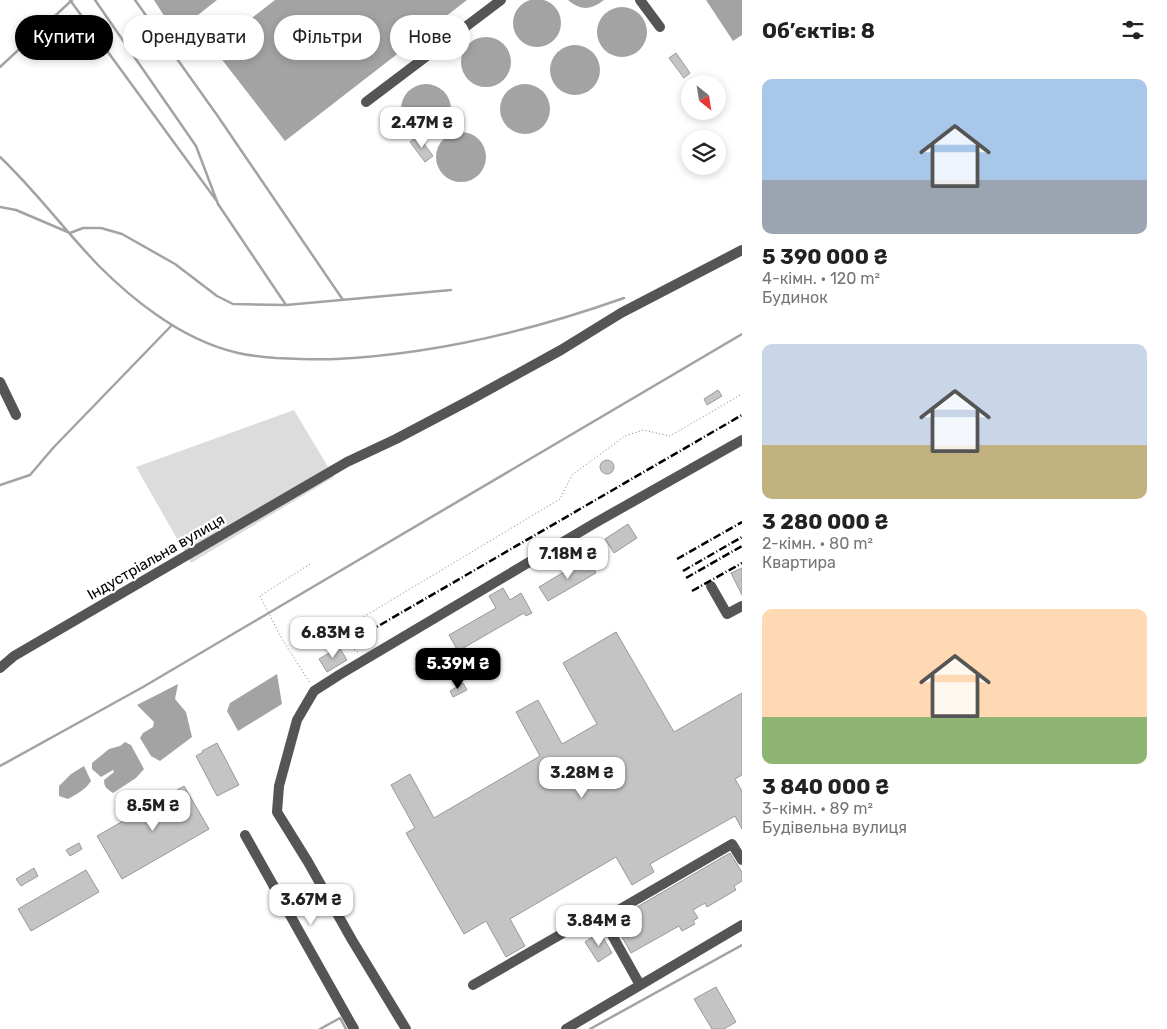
<!DOCTYPE html>
<html lang="uk">
<head>
<meta charset="utf-8">
<style>
	body { margin:0; font-family:Rubik,sans-serif; background:#f6f6f6; color:#222; height:100vh; display:flex; flex-direction:column; font-size:19px; white-space:nowrap }
	* { box-sizing:border-box; margin:0 }
	p { font-size:16px; color:#767676 }
	.icon { flex:none; width:28px; height:28px; fill:none; stroke:currentColor; stroke-width:2; stroke-linecap:round; stroke-linejoin:round }
	.map { position:relative; flex:1; overflow:hidden }
	.details { display:flex; flex-direction:column; background:#fff; width:425px }
	.details>* { flex:none }
	.banner { position:absolute; left:15px; top:15px; width:475px; height:45px; display:flex; gap:10px }
	.needle { width:32px; rotate:150deg }
	.controls { position:absolute; left:681px; top:75px; display:grid; gap:10px }
	.controls a { display:grid; place-items:center; width:45px; height:45px; border-radius:50%; background:#fff; box-shadow:0 2px 8px #0003; font-size:25px }
	.price { position:absolute; translate:-50% -42px; padding:0 11px; border-radius:10px; background:#fff; color:#222; font-size:16px; line-height:32px; filter:drop-shadow(0 1px 2px #0008) }
	.price::after { content:''; position:absolute; left:50%; top:30px; width:15px; height:11px; margin-left:-8px; background:inherit; clip-path:polygon(0 0,100% 0,50% 100%) }
	.price.on { background:#000; color:#fff }
	ul { padding:0; list-style:none }
	li { display:grid; align-content:center; gap:10px; height:265px; padding:0 20px }
	li span { display:grid; place-items:center; height:155px; border-radius:10px; color:#555 }
	li>.icon { margin-inline-start:auto }
	span .icon { width:90px; height:90px; fill:#fffc; stroke-width:1 }
	li b { font-size:21px }
	h2 { display:flex; justify-content:space-between; align-items:center; height:60px; padding:0 20px; font-size:21px }
	.tag { padding:0 18px; border-radius:22px; background:#fff; box-shadow:0 2px 8px #0003; font-size:18px; line-height:45px }
	.tag.on { background:#000; color:#fff }
	main { display:flex; flex:1; min-height:0 }
	.map>svg:first-child { display:block }
	.green { fill:#dcdcdc }
	.water { fill:#a3a3a3 }
	.lines { fill:none; stroke-linecap:round; stroke-linejoin:round }
	.stream { stroke:#a3a3a3; stroke-width:2.5 }
	.building { fill:#c4c4c4; stroke:#999 }
	.path { stroke:#777; stroke-width:1; stroke-dasharray:1 2.5; stroke-linecap:butt }
	.minor { stroke:#555; stroke-width:10 }
	.rail { stroke:#000; stroke-width:2.5; stroke-dasharray:8 2.5 1 2.5; stroke-linecap:butt }
	.labels { text-anchor:middle; dominant-baseline:central; stroke-width:4.5; stroke-linejoin:round; paint-order:stroke }
	.street-label { font-size:15px; fill:#000; stroke:#fff }
</style>
</head>
<body>
<main>
<div class="map">
<svg width="742" height="1029" viewBox="0 0 742 1029">
	<rect width="100%" height="100%" fill="#fff"/>
	<path class="green" d="M 294,410 L 334,477 L 191,563 L 136,467 Z"/>
	<path class="water" d="M513 23a24 24 0 1 1 48 0a24 24 0 1 1-48 0Z
		M 154,0 L 217,0 L 175,33 Z
		M 275,0 L 467,0 L 285,141 L 213,48 Z
		M 568,0 L 604,0 C 591,10 581,11 568,0 Z
		M 706,0 L 742,0 L 742,35 L 733,41 Z
		M597 32a25 25 0 1 1 50 0a25 25 0 1 1-50 0Z
		M461 62a25 25 0 1 1 50 0a25 25 0 1 1-50 0Z
		M550 70a25 25 0 1 1 50 0a25 25 0 1 1-50 0Z
		M401 109a25 25 0 1 1 50 0a25 25 0 1 1-50 0Z
		M500 109a25 25 0 1 1 50 0a25 25 0 1 1-50 0Z
		M436 157a25 25 0 1 1 50 0a25 25 0 1 1-50 0Z
		M 277,674 L 282,704 L 238,731 L 227,711 L 230,703 Z
		M 178,684 L 175,699 L 186,712 L 192,737 L 160,761 L 151,756 L 140,738 L 143,733 L 153,727 L 154,722 L 137,705 Z
		M 125,742 L 131,745 L 144,769 L 136,778 L 113,793 C 107,789 104,787 104,780 L 114,772 L 113,770 L 101,777 L 92,769 L 92,763 L 109,749 L 120,746 Z
		M 84,766 L 91,781 C 85,790 77,794 68,799 L 59,796 L 59,786 L 71,774 Z"/>
	<g class="lines">
		<path class="stream" d="M 70,0 L 216,200
			M 95,0 L 196,146 L 218,204 L 286,305 L 451,290
			M 135,0 L 217,115 L 343,300
			M 0,67 L 72,0
			M 0,157 C 36,191 65,231 99,266 C 116,283 134,299 154,313 C 179,331 208,346 238,353 C 251,356 263,357 276,358 C 296,359 316,360 336,359 C 435,354 531,331 624,298
			M 0,207 L 16,210 L 70,233 L 83,228 L 101,228 L 122,234 L 175,264 L 217,296 L 233,304 L 286,305
			M 0,485 L 30,475 L 53,448 L 172,325
			M 0,766 L 143,687 L 742,334
			M 320,1029 L 340,1018 L 346,1029
			M 590,1029 L 742,945"/>
	</g>
	<path class="building" d="M 676,53 L 690,73 L 684,78 L 669,58 Z
		M 418,136 L 433,156 L 425,162 L 410,142 Z
		M 718,390 L 722,396 L 707,405 L 704,399 Z
		M600 467a7 7 0 1 1 14 0a7 7 0 1 1-14 0Z
		M 628,524 L 637,538 L 614,553 L 605,539 Z
		M 587,558 L 596,573 L 548,601 L 539,587 Z
		M 742,568 L 742,595 L 731,573 Z
		M 503,588 L 510,600 L 521,593 L 532,613 L 526,616 L 524,613 L 458,651 L 449,635 L 496,608 L 489,596 Z
		M 616,632 L 674,732 L 742,693 L 742,775 L 735,779 L 742,791 L 742,829 L 735,816 L 650,864 L 654,872 L 632,885 L 616,857 L 510,919 L 525,946 L 506,957 L 486,921 L 464,934 L 406,833 L 415,828 L 391,785 L 410,774 L 434,818 L 540,756 L 516,712 L 538,700 L 562,744 L 597,724 L 563,663 Z
		M 339,647 L 347,660 L 327,672 L 319,659 Z
		M 463,683 L 467,690 L 453,697 L 450,691 Z
		M 217,743 L 239,785 L 217,796 L 196,756 L 203,752 L 202,751 Z
		M 184,786 L 209,829 L 122,879 L 97,836 Z
		M 79,843 L 82,849 L 70,856 L 66,850 Z
		M 730,853 L 742,872 L 742,881 L 734,886 L 736,890 L 707,907 L 705,903 L 693,910 L 698,918 L 693,921 L 695,924 L 682,931 L 679,926 L 631,953 L 613,921 Z
		M 34,868 L 38,876 L 21,886 L 16,879 Z
		M 86,870 L 99,892 L 31,931 L 18,909 Z
		M 600,932 L 612,953 L 598,962 L 585,942 Z
		M 716,987 L 736,1022 L 724,1029 L 712,1029 L 694,999 Z"/>
	<g class="lines">
		<path class="path" d="M 310,564 L 260,596 L 282,639 L 310,683
			M 358,652 L 349,646 L 346,636 L 350,625 L 560,499 L 572,475 L 625,436 L 643,430 L 670,436 L 742,394"/>
		<path class="minor" d="M 640,0 L 660,27
			M 366,102 L 501,0
			M 0,382 L 16,415
			M 711,586 L 727,614 L 742,606
			M 0,668 L 14,656 L 347,462 L 396,439 L 470,400 L 561,350 L 621,313 L 742,250
			M 245,835 L 354,1029
			M 473,985 L 584,921 L 603,919
			M 640,985 L 603,919 L 732,844 L 742,860
			M 406,1029 L 352,940 L 308,862 L 277,812 L 279,786 L 297,720 L 314,691 L 339,675 L 595,523 L 742,440
			M 566,1029 L 742,925"/>
		<path class="rail" d="M 677,559 L 742,522
			M 683,571 L 742,537
			M 686,578 L 742,546
			M 692,591 L 742,563
			M 368,632 L 742,415"/>
	</g>
	<g class="labels">
		<g class="street-label">
			<text transform="translate(156 557) rotate(-30)">Індустріальна вулиця</text>
		</g>
	</g>
</svg>
<div class="controls">
<a><svg class="needle" viewBox="-14 -14 28 28"><path d="M0-13l5 13h-10z" fill="#e53935"/><path d="M0 13l5-13h-10z" fill="#767676"/></svg></a>
<a><svg class="icon" aria-label="layers" viewBox="0 0 24 24"><path d="M12 4l9 5-9 5-9-5zM3 14l9 5 9-5"/></svg></a>
</div>
<b class="price" style="left:422px;top:149px">2.47M ₴</b>
<b class="price" style="left:568px;top:580px">7.18M ₴</b>
<b class="price" style="left:333px;top:659px">6.83M ₴</b>
<b class="price on" style="left:458px;top:690px">5.39M ₴</b>
<b class="price" style="left:582px;top:799px">3.28M ₴</b>
<b class="price" style="left:153px;top:832px">8.5M ₴</b>
<b class="price" style="left:311px;top:926px">3.67M ₴</b>
<b class="price" style="left:599px;top:947px">3.84M ₴</b>
<div class="banner">
<a class="tag on">Купити</a>
<a class="tag">Орендувати</a>
<a class="tag">Фільтри</a>
<a class="tag">Нове</a>
</div>
</div>
<section class="details">
<h2>Об’єктів: 8<svg class="icon" aria-label="filters" viewBox="0 0 24 24"><path d="M4 7h16M4 17h16"/><circle cx="9" cy="7" r="2"/><circle cx="15" cy="17" r="2"/></svg></h2>
<ul>
<li><span style="background:linear-gradient(#a9c7e8 65%,#9aa5b1 0)"><svg class="icon" aria-label="home" viewBox="0 0 24 24"><path d="M3 11l9-7 9 7M6 9v11h12V9"/></svg></span><div><b>5 390 000 ₴</b><p>4-кімн. · 120 m²</p><p>Будинок</p></div></li>
<li><span style="background:linear-gradient(#c9d6e8 65%,#c2b280 0)"><svg class="icon" aria-label="home" viewBox="0 0 24 24"><path d="M3 11l9-7 9 7M6 9v11h12V9"/></svg></span><div><b>3 280 000 ₴</b><p>2-кімн. · 80 m²</p><p>Квартира</p></div></li>
<li><span style="background:linear-gradient(#ffd9b3 70%,#8fb573 0)"><svg class="icon" aria-label="home" viewBox="0 0 24 24"><path d="M3 11l9-7 9 7M6 9v11h12V9"/></svg></span><div><b>3 840 000 ₴</b><p>3-кімн. · 89 m²</p><p>Будівельна вулиця</p></div></li>
</ul>
</section>
</main>
</body>
</html>
